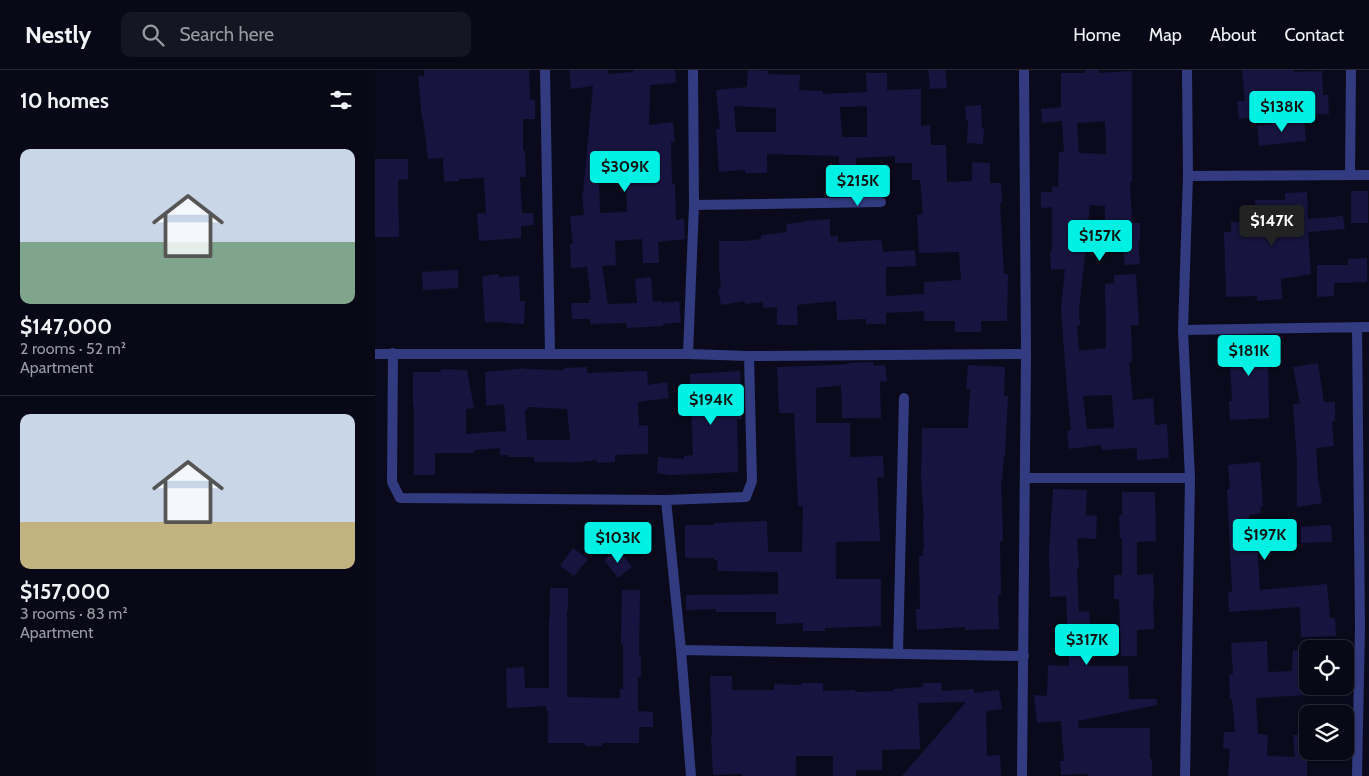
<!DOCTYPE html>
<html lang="en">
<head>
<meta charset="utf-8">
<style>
	body { margin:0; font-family:Cabin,sans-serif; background:#161623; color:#f1f3f6; height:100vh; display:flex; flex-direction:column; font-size:19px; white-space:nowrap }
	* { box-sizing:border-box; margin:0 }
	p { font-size:16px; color:#989aa1 }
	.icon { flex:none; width:28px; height:28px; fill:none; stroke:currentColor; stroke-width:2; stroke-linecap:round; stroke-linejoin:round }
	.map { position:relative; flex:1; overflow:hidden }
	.sheet { display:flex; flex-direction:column; background:#080816; width:375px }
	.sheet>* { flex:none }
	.fabs { position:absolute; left:924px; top:570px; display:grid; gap:10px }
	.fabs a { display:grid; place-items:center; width:55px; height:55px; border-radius:10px; background:#080816; box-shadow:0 1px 4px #0004,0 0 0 1px #292935; font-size:25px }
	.price { position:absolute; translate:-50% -42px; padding:0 11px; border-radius:5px; background:#00f1e4; color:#111; font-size:16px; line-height:32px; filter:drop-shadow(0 1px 2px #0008) }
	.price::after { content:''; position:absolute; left:50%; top:30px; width:15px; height:11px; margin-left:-8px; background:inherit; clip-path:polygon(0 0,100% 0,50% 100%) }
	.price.selected { background:#222; color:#fff }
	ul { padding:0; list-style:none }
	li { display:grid; align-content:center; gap:10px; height:265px; padding:0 20px }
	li+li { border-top:1px solid #292935 }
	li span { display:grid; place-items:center; height:155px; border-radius:10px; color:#555 }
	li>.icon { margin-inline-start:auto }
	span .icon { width:90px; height:90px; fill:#fffc; stroke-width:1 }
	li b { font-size:21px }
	h2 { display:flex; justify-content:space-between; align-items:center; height:60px; padding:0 20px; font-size:21px }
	header { display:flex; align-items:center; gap:30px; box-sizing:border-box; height:70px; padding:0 25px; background:#080816; border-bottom:1px solid #292935 }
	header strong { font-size:24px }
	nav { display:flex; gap:28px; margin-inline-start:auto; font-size:18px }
	.search { width:350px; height:45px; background:#161623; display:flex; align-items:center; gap:12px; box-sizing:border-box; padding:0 18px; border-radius:10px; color:#989aa1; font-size:19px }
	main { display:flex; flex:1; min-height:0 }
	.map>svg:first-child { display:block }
	.building { fill:#17153f; fill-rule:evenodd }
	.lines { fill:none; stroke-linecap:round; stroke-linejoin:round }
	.street { stroke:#323b7f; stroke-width:10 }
</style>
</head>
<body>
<header>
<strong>Nestly</strong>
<div class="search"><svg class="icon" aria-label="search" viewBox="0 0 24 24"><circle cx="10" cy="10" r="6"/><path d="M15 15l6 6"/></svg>Search here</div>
<nav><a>Home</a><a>Map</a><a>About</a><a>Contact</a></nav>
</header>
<main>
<section class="sheet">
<h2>10 homes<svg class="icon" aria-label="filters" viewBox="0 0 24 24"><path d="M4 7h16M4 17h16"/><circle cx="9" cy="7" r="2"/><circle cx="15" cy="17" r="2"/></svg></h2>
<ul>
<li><span style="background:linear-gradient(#c9d6e8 60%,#7fa58c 0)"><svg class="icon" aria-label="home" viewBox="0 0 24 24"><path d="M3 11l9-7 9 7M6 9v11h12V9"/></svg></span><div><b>$147,000</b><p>2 rooms · 52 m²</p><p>Apartment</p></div></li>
<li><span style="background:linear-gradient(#c9d6e8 70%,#c2b280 0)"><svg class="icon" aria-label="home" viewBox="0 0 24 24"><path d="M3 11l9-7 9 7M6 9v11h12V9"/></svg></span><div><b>$157,000</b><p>3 rooms · 83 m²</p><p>Apartment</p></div></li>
</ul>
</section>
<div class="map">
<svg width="994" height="706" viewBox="0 0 994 706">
	<rect width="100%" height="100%" fill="#0b0a1d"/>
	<path class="building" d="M 49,0 L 154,0 L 155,30 L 160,30 L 160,49 L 148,49 L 148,81 L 150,81 L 151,107 L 145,107 L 147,143 L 158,143 L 159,155 L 146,156 L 146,168 L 104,171 L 102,144 L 111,143 L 109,108 L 84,109 L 84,111 L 69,112 L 68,88 L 53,89 L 48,49 L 47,49 L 43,6 L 49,6 Z
		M 194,0 L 233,0 L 233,4 L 258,2 L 258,0 L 300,0 L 301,13 L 275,15 L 274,55 L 298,52 L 300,72 L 296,72 L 297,114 L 300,114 L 301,150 L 309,149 L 310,169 L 283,172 L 284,193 L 268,193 L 267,169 L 240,171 L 241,195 L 227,196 L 233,234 L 262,233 L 260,209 L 276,207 L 278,232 L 287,231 L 287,233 L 304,231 L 306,252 L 288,254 L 288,256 L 252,258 L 251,253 L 215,254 L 215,249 L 197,249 L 196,233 L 214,233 L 214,230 L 216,230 L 212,197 L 196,198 L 195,174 L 198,174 L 195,146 L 209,145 L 207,124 L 208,124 L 218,16 L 196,19 ZM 224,107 L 251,107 L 252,142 L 225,143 Z
		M 373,0 L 393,1 L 392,4 L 425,5 L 424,20 L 448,21 L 448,24 L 492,22 L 491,3 L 512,3 L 512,20 L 546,19 L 546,56 L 555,55 L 556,75 L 571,75 L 572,112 L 597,111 L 597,92 L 615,93 L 615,113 L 626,113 L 627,133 L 625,133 L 629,204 L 633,204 L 632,251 L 606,251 L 606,262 L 580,262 L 580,251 L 549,251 L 549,241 L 511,243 L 511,254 L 491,254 L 491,249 L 462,250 L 461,231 L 422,235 L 423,255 L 402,255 L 402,237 L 388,238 L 388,232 L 370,234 L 370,231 L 346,235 L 343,219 L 346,219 L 344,197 L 344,171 L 370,171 L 386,169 L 386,165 L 412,162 L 411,154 L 429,152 L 429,151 L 455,149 L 455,166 L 463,166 L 463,172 L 506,170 L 508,182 L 540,180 L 541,196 L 511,197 L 511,226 L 549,224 L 549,212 L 586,210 L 584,182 L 544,183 L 542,145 L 548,144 L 545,110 L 537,110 L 537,93 L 520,93 L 520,86 L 481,88 L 481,109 L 464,109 L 464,86 L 392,84 L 392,103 L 370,103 L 370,100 L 344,102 L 341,59 L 345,59 L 341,20 L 372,17 ZM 359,36 L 401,38 L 401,62 L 361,62 ZM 492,36 L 492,67 L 467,67 L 465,37 Z
		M 553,0 L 570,0 L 572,18 L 555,19 Z
		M 710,0 L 724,0 L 724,3 L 757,1 L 757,112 L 755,112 L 757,153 L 765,153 L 765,171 L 763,171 L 765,194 L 750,195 L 747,172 L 730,172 L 730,136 L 715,135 L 704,241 L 705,255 L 702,255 L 704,281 L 731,278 L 730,214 L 739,213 L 739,205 L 761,204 L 764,255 L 756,255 L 757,292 L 754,292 L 758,330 L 778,328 L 780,355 L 792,354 L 794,388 L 762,390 L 762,378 L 727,380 L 726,375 L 694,379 L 692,361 L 696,360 L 692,321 L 686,238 L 690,199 L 676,200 L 675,181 L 677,181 L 677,137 L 666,138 L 666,122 L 677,122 L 677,116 L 683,117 L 684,82 L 689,82 L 687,51 L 667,53 L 666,39 L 686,37 L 686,3 L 710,3 ZM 730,51 L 731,84 L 704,83 L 702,53 ZM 737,325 L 739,358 L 712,359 L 708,326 Z
		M 867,0 L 919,0 L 919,2 L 947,1 L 948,25 L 953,25 L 954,44 L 923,45 L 922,21 L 890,24 L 892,46 L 864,49 L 862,31 L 870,31 Z
		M 606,35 L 607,58 L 609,58 L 608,74 L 592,73 L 593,50 L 591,50 L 590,36 Z
		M 929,49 L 931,71 L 884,76 L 882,56 Z
		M 0,89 L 33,89 L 33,109 L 23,110 L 24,167 L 0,167 Z
		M 976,121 L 993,121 L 993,153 L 976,153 Z
		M 932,122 L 933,149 L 968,146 L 970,159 L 933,162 L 936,204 L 906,209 L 907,229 L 882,231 L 882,226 L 851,227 L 849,162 L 856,162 L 856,152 L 881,152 L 880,130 L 910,130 L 910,123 Z
		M 992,188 L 992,212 L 959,213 L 959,226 L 942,227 L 942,195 L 973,195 L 973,189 Z
		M 83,200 L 83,218 L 48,220 L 47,202 Z
		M 124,204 L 124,207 L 144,206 L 145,231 L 150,231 L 149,254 L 130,253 L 130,252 L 110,252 L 107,206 Z
		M 899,269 L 901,290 L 893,290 L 894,348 L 855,350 L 854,331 L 857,331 L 855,293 L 849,294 L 847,272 Z
		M 486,292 L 498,292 L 499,296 L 510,295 L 512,311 L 505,312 L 506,348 L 467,348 L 466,315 L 441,318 L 441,353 L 475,353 L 475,387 L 508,386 L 509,407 L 502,407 L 505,471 L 461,472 L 461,509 L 506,509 L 506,556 L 450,558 L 450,561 L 428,561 L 428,553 L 401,554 L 401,542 L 341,542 L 341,539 L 311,540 L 311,525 L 403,524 L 403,502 L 343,501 L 342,490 L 339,490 L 339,488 L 310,488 L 310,455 L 339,455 L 339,453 L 392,451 L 393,482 L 427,482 L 428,436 L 423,436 L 419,343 L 404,343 L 402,297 L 463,295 Z
		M 943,293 L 949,332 L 960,332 L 960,351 L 957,351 L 959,376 L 941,378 L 943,409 L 947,433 L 922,437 L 922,390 L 918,334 L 925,333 L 918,297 Z
		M 593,295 L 630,297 L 629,326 L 633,326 L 630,385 L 629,385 L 627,411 L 626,411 L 628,471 L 625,471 L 626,525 L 623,525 L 624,559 L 590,560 L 590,557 L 542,560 L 541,539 L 545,539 L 544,486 L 548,486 L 548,479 L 549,479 L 548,449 L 549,449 L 546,409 L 547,358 L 593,358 L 595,319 L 591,319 Z
		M 212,297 L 212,303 L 272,301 L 273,315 L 292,312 L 294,328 L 263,332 L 264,356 L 273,355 L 273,384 L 240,385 L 240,392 L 222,393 L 222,390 L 195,393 L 195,392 L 159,392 L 159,387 L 133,387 L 133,385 L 125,385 L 125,378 L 99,380 L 99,383 L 60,383 L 60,405 L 39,405 L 39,336 L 38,336 L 38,302 L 66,302 L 66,299 L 92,300 L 99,338 L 91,339 L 91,364 L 131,361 L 129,334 L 111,336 L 110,302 L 150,298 L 150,299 L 189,300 L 189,298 ZM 153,337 L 192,339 L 195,370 L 152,370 L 150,340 L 153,339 Z
		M 365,301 L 367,349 L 362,349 L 363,402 L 296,405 L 282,403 L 283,387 L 309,389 L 309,386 L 318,385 L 315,304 Z
		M 885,392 L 888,436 L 885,437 L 886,443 L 874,445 L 875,458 L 887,458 L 887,473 L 882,474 L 885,520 L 952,514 L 955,548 L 960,548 L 961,566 L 926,567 L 925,537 L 854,542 L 853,522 L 857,522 L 852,419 L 855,419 L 853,395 Z
		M 678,419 L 712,420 L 711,445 L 722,446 L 721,469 L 702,468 L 704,498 L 702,498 L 704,542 L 714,541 L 715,560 L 712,560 L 714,596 L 753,596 L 754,629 L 782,629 L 782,635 L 703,651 L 704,658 L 775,658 L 775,689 L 777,689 L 777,706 L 713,706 L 713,704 L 686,705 L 685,691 L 689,691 L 686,651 L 662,653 L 659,625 L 672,626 L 673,595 L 694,596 L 691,526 L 675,527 L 674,482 Z
		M 747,422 L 780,422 L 781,471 L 762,472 L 762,505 L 778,504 L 779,528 L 778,528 L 779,559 L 762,560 L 762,586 L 746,586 L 744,529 L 739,529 L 739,505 L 747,505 L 747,468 L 745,468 L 744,445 L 747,445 Z
		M 956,455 L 957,472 L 926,473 L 926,457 Z
		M 198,478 L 213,489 L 199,506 L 185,496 Z
		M 243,479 L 257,497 L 243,508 L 229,490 Z
		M 175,518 L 193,518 L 193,540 L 192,540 L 192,627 L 245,628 L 245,619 L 248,619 L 248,574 L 246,574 L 247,520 L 265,520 L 264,585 L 266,585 L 266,607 L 263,607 L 263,641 L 278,642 L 278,657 L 264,657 L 264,673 L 227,673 L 227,676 L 210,676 L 210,673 L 173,673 L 173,641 L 171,641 L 171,636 L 132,638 L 131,598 L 149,597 L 150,618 L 174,618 L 174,548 L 175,548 Z
		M 892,571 L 893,602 L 917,601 L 918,580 L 932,581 L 932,621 L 930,621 L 930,625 L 881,628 L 883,664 L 893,665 L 892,686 L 920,687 L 918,665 L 932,664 L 932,706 L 853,706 L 855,679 L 848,678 L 849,662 L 860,662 L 857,629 L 855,629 L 854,604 L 858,604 L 856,573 Z
		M 335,606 L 357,606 L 357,620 L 399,620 L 399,614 L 426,615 L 426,613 L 448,613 L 448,621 L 480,620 L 480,622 L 519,621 L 518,619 L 548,617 L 548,613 L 566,613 L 567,621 L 599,619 L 599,623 L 624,620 L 627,639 L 611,641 L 612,686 L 625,685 L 626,706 L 527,706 L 591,632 L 543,633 L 545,679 L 507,680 L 507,700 L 481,700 L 481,706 L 458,706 L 458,686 L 421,686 L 421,706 L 367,706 L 367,704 L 338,705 L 336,665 L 337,665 Z"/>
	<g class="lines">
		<path class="street" d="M 170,0 L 175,283
			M 975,105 L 976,0
			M 813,106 L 994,105
			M 319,135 L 506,132
			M 982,257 L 985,558 L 982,706
			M 808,260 L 994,257
			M 18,283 L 17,412 L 25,428 L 291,430 L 371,427 L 377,411 L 374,286
			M 0,284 L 313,284 L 374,286 L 651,284
			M 313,284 L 319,135 L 318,0
			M 650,408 L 815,408
			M 291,430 L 306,580 L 316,706
			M 306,580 L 649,586
			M 523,583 L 529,328
			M 647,706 L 651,284 L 649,0
			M 810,706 L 815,408 L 808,260 L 813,106 L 812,0"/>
	</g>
</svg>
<div class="fabs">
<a><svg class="icon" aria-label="locate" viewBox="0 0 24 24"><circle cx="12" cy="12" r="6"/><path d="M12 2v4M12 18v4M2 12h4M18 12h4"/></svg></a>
<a><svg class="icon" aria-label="layers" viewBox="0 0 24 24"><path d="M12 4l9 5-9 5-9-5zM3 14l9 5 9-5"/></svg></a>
</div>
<b class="price" style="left:907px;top:63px">$138K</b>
<b class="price" style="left:250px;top:123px">$309K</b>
<b class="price" style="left:483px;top:137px">$215K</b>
<b class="price selected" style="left:897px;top:177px">$147K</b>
<b class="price" style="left:725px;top:192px">$157K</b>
<b class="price" style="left:874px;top:307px">$181K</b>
<b class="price" style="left:336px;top:356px">$194K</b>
<b class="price" style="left:890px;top:491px">$197K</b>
<b class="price" style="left:243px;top:494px">$103K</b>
<b class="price" style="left:712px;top:596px">$317K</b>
</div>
</main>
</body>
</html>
